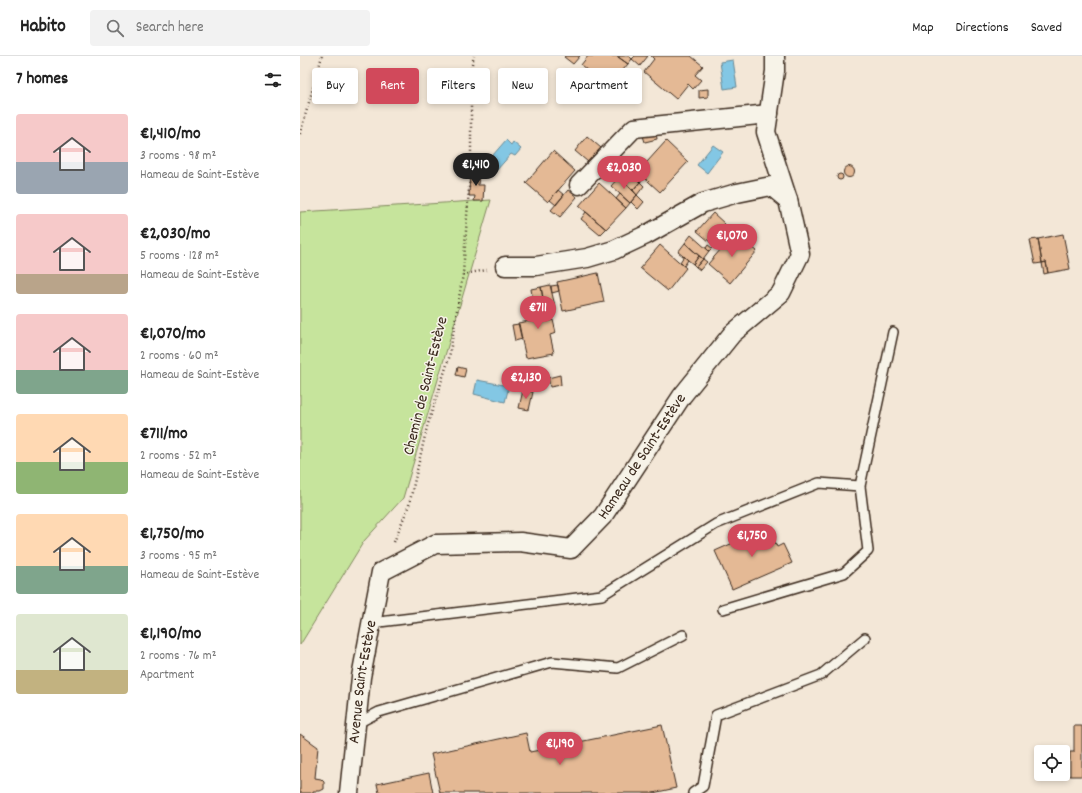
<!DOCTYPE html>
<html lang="en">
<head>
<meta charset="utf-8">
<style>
	body { margin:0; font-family:Dekko,sans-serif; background:#f2f2f2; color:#222; height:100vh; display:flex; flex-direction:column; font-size:15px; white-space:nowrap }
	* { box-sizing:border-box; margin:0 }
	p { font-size:13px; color:#767676 }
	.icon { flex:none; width:22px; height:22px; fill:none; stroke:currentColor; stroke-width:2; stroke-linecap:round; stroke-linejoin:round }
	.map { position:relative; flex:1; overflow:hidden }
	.panel { display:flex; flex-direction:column; background:#fff; width:300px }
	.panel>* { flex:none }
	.hud { position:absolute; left:12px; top:12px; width:380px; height:36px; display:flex; gap:8px }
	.controls { position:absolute; left:734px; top:689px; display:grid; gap:8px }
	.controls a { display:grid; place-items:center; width:36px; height:36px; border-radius:4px; background:#fff; box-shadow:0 2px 6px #0003; font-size:20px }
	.price { position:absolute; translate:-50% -34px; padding:0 9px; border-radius:14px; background:#d1495b; color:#fff; font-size:13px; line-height:26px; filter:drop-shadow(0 1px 2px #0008) }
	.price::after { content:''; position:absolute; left:50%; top:24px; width:12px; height:9px; margin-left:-6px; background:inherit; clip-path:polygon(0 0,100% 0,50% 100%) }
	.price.selected { background:#222; color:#fff }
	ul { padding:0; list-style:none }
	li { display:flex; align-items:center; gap:12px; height:100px; padding:0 16px }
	li span { display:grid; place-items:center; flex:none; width:112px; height:80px; border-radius:4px; color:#555 }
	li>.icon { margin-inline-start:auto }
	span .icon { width:48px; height:48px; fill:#fffc; stroke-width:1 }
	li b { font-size:17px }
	h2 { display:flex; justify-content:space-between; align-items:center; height:48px; padding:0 16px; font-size:17px }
	.pill { padding:0 14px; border-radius:4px; background:#fff; box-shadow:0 2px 6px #0003; font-size:14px; line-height:36px }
	.pill.selected { background:#d1495b; color:#fff }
	header { display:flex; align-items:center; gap:24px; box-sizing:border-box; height:56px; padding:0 20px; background:#fff; border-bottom:1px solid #e0e0e0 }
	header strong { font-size:19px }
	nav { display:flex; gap:22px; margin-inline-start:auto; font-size:14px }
	.search { width:280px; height:36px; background:#f2f2f2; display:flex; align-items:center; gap:10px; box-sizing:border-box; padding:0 14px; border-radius:4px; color:#767676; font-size:15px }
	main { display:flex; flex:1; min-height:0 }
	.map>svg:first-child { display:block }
	.green { fill:#c6e49c; stroke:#80875d }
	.water { fill:#83c7e4; stroke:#668895 }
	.building { fill:#e4b995; stroke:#3b2a1e }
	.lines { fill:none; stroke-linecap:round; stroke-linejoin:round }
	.service-casing { stroke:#3b2a1e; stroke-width:12 }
	.minor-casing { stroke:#3b2a1e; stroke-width:21 }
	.path { stroke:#3b2a1e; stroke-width:2.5; stroke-dasharray:1 3; stroke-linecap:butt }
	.service { stroke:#f7f3e8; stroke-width:9 }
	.minor { stroke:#f7f3e8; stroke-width:18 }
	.labels { text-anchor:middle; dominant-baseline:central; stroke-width:3; stroke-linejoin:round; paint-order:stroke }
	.street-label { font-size:16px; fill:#3b2a1e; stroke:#f7f3e8 }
</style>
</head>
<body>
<header>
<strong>Habito</strong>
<div class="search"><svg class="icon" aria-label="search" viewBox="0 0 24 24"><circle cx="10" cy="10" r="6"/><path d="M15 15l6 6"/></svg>Search here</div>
<nav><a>Map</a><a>Directions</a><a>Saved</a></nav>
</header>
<main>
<section class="panel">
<h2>7 homes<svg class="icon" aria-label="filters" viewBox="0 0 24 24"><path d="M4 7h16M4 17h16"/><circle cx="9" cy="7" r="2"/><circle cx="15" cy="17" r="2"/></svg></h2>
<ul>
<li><span style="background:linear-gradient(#f6c9c9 60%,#9aa5b1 0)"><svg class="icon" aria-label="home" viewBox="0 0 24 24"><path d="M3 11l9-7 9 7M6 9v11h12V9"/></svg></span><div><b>€1,410/mo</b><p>3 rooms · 98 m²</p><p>Hameau de Saint-Estève</p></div></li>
<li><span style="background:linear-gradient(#f6c9c9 75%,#b9a48a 0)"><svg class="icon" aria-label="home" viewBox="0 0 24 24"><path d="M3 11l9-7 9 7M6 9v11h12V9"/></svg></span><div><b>€2,030/mo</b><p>5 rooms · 128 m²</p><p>Hameau de Saint-Estève</p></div></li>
<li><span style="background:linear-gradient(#f6c9c9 70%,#7fa58c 0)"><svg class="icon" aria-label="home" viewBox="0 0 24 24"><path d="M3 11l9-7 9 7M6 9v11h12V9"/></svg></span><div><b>€1,070/mo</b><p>2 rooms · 60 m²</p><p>Hameau de Saint-Estève</p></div></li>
<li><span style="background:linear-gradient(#ffd9b3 60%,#8fb573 0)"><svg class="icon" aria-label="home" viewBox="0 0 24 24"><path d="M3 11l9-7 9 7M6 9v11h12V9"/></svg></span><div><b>€711/mo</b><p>2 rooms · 52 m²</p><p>Hameau de Saint-Estève</p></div></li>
<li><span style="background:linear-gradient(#ffd9b3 65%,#7fa58c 0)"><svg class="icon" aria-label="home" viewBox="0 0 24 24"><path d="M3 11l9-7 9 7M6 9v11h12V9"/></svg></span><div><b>€1,750/mo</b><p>3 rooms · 95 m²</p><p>Hameau de Saint-Estève</p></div></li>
<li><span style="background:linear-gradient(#dfe7d0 70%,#c2b280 0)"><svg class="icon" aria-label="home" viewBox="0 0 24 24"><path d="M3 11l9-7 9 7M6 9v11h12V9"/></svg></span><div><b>€1,190/mo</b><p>2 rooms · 76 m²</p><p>Apartment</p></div></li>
</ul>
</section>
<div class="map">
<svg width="782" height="737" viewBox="0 0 782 737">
	<rect width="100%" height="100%" fill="#f3e7d7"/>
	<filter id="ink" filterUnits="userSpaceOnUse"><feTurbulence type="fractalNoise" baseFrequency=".025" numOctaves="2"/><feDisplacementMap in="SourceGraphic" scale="8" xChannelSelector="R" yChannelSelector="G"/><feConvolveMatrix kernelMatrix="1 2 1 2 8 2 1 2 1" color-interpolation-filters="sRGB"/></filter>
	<g filter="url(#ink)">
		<path class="green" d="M 191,144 L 103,442 L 64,485 L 0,589 L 0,156 Z"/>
		<path class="water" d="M 433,4 L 437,31 L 424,33 L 420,6 Z
			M 206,84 L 211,89 L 213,86 L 221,93 L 215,100 L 211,98 L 196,115 L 186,107 Z
			M 413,89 L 423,96 L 407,117 L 397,109 Z
			M 177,324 L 209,330 L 205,346 L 174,338 Z"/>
		<path class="building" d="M 265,0 L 280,0 L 273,8 L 264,1 Z
			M 288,0 L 317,0 L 328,8 L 308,32 L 281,9 Z
			M 320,0 L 329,0 L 332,3 L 328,8 L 318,1 Z
			M 335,0 L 348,0 L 340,10 L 332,3 Z
			M 351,0 L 391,0 L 403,10 L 395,19 L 401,24 L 393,33 L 388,28 L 376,43 L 344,16 L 354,3 Z
			M 294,20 L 308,32 L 303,39 L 288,27 Z
			M 408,33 L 408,41 L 399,42 L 399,34 Z
			M 356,77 L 357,83 L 345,86 L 343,80 Z
			M 287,80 L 301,92 L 288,106 L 275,95 Z
			M 366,85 L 388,106 L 360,136 L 338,116 Z
			M 253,95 L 275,115 L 248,146 L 226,127 Z
			M543.5 116a5.5 5.5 0 1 1 11 0a5.5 5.5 0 1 1-11 0Z
			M 326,114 L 340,126 L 333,134 L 319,121 Z
			M 170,115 L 179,115 L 178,129 L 184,129 L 183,145 L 174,145 L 175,140 L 169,140 Z
			M537 121a3 3 0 1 1 6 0a3 3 0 1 1-6 0Z
			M 341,118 L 345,122 L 340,126 L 336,123 Z
			M 319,121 L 337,139 L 330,147 L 311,130 Z
			M 340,126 L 344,130 L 337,139 L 333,134 Z
			M 299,127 L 326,152 L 306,173 L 279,150 Z
			M 258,134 L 264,139 L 256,149 L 250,144 Z
			M 268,134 L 277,141 L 260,161 L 251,154 Z
			M 320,138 L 330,147 L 326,152 L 316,143 Z
			M 337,139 L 344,146 L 338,153 L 331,146 Z
			M 286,156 L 306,173 L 300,179 L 281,163 Z
			M 413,157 L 425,168 L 410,186 L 397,175 Z
			M 435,177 L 457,195 L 430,227 L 408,208 Z
			M 763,178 L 770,213 L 748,217 L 746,206 L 742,207 L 738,183 Z
			M 391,179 L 409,195 L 403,203 L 385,187 Z
			M 738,183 L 742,207 L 735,208 L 730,184 Z
			M 385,187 L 399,200 L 393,208 L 378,196 Z
			M 360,189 L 386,212 L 368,235 L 340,212 Z
			M 408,189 L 412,192 L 409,195 L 406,192 Z
			M 384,200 L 388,204 L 384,210 L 380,206 Z
			M 399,200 L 403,203 L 396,211 L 393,208 Z
			M 403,203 L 407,206 L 400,214 L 396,211 Z
			M 746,206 L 748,217 L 744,218 L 742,207 Z
			M 298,217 L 304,246 L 263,255 L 257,226 Z
			M 250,229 L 256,254 L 245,255 L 241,231 Z
			M 258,229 L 259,235 L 252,237 L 251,230 Z
			M 241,231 L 247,265 L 253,264 L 256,277 L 250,279 L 254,297 L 226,302 L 218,267 L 236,264 L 231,233 Z
			M 219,268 L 222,283 L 215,285 L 212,269 Z
			M 158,311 L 166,313 L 164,321 L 156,319 Z
			M 260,319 L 261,329 L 250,331 L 248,322 Z
			M 223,334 L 233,336 L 229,354 L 219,352 Z
			M 469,471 L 477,491 L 483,488 L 492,507 L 432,533 L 415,495 Z
			M 362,669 L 376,732 L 353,737 L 140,737 L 131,698 L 226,677 L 230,696 Z
			M 774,670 L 782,670 L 782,720 L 770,720 L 770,696 L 774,696 Z
			M 0,678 L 18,691 L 15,722 L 21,723 L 24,726 L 24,733 L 20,735 L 13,735 L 13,737 L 0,737 Z
			M 129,717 L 133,737 L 79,737 L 77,728 Z"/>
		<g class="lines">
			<defs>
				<path id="service" d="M 423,553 L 544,517 L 568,495 L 560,430 L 593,276
					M 71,567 L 302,539 L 416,468 L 519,427 L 560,430
					M 56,668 L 79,656 L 252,606 L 318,612 L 383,579
					M 393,737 L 403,730 L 416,659 L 521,619 L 565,582"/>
				<g id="minor">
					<path d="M 475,0 L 475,15 L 466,76 L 488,144"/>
					<path d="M 279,129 L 334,72 L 469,58"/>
					<path id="s1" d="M 49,737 L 61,621 L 81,516 L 135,488 L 220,486 L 271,493 L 303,460 L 382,340 L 432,278 L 481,237 L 500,198 L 488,144 L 471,130 L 437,137 L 403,147 L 346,179 L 314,194 L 287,202 L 236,210 L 205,210"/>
				</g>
			</defs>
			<use href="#service" class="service-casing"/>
			<use href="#minor" class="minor-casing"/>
			<path class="path" d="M 0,78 L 22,0
				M 163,218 L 187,214
				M 94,486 L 109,449 L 127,371 L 149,302 L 163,218 L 171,103 L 171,12 L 174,0"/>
			<use href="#service" class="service"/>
			<use href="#minor" class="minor"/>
		</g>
	</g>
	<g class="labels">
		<g class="street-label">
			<text transform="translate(126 330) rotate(-76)">Chemin de Saint-Estève</text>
			<text stroke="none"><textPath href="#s1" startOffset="538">Hameau de Saint-Estève</textPath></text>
			<text stroke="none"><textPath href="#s1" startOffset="112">Avenue Saint-Estève</textPath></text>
		</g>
	</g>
</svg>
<div class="controls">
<a><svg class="icon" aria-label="locate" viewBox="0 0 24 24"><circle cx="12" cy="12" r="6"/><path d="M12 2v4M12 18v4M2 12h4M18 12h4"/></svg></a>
</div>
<b class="price selected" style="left:176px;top:131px">€1,410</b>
<b class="price" style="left:324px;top:134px">€2,030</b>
<b class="price" style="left:432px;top:202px">€1,070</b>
<b class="price" style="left:238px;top:274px">€711</b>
<b class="price" style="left:226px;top:344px">€2,130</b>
<b class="price" style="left:452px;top:502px">€1,750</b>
<b class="price" style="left:260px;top:710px">€1,190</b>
<div class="hud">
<a class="pill">Buy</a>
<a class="pill selected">Rent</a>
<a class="pill">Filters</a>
<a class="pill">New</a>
<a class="pill">Apartment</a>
</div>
</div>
</main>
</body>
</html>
